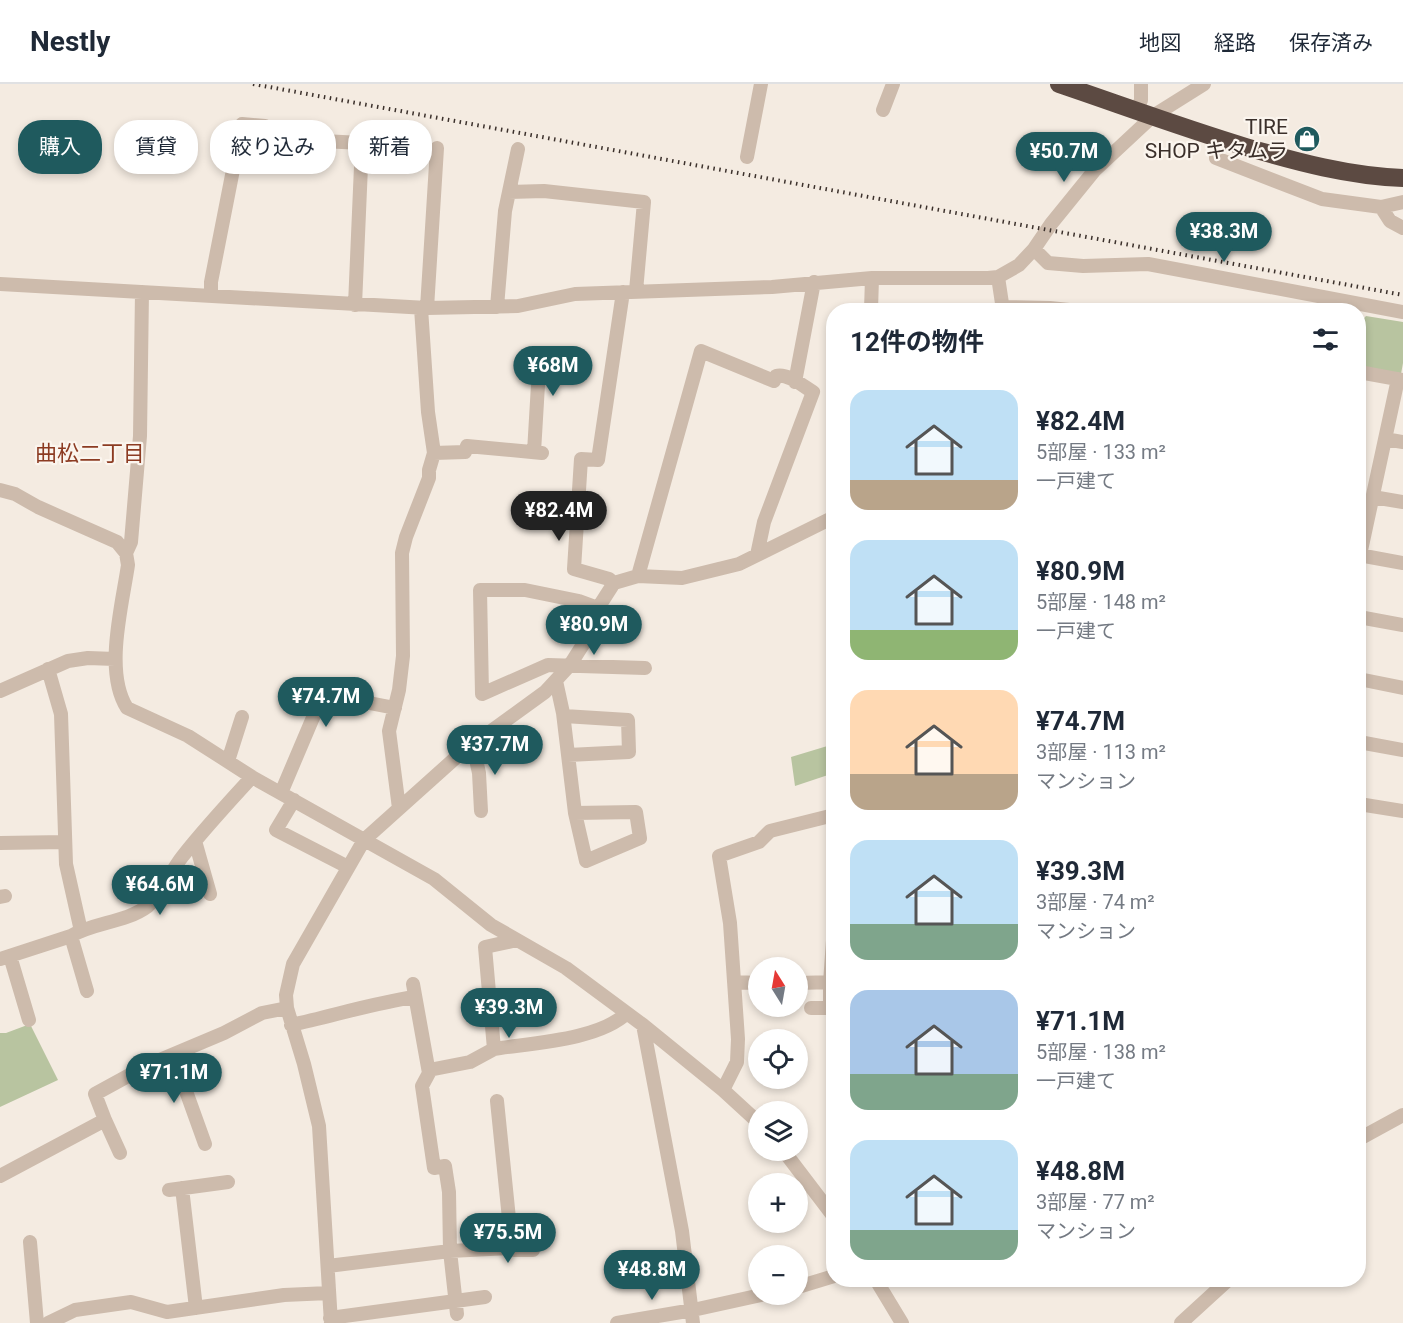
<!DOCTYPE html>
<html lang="ja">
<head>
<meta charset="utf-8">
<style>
	body { margin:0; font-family:Roboto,"Noto Sans JP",sans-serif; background:#f6f6f7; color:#1f2937; height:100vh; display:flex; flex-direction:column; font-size:22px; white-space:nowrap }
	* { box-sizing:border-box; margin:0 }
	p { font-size:20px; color:#747a83 }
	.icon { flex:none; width:33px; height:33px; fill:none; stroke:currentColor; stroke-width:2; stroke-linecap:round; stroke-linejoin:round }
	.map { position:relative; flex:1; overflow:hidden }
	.side { position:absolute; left:826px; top:219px; width:540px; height:984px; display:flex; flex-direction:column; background:#fff; border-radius:24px; box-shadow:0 3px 9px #0003 }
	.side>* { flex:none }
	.hud { position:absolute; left:18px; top:36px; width:570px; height:54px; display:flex; gap:12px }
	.needle { width:39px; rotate:349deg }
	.buttons { position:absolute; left:748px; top:873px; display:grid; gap:12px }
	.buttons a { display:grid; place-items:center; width:60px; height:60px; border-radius:50%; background:#fff; box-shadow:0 3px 9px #0003; font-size:30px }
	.price { position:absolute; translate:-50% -51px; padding:0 14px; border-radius:21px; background:#1f5a5e; color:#fff; font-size:20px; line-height:39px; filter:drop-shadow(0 2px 3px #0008) }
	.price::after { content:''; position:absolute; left:50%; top:36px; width:18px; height:14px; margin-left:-9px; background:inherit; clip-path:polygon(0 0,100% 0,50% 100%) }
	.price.selected { background:#222; color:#fff }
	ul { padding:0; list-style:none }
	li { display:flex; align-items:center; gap:18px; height:150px; padding:0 24px }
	li span { display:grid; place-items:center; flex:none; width:168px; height:120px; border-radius:18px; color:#555 }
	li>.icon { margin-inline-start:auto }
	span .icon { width:72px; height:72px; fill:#fffc; stroke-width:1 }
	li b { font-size:26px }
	h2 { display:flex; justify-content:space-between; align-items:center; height:72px; padding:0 24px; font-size:26px }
	.pill { padding:0 21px; border-radius:24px; background:#fff; box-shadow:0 3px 9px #0003; font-size:21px; line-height:54px }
	.pill.selected { background:#1f5a5e; color:#fff }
	header { display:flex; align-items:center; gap:36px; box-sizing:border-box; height:84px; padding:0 30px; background:#fff; border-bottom:2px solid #e0e1e3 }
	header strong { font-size:28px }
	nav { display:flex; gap:33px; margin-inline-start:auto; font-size:21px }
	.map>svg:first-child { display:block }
	.green { fill:#b8c4a0 }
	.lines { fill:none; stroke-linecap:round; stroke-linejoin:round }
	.minor { stroke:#cdbbac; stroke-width:14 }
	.highway { stroke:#5c4a42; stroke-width:18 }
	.rail { stroke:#3b302b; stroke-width:4; stroke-dasharray:1.5 4.5; stroke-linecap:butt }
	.labels { text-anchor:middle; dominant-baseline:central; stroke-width:4.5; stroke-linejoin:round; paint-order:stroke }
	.poi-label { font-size:21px; fill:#3b302b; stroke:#fbf5ee; text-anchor:end }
	.neighbourhood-label { font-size:22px; fill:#8c3b22; stroke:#fbf5ee }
</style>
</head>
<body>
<header>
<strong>Nestly</strong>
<nav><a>地図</a><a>経路</a><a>保存済み</a></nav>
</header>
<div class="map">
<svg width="1403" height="1239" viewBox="0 0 1403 1239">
	<rect width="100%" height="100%" fill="#f4ebe1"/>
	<path class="green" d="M 1366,232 L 1403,238 L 1403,279 L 1401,290 L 1359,283 C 1359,268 1355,243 1366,232 Z
		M 834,660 L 834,689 L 795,702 L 791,673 Z
		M 30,940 L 58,996 L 0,1023 L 0,949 L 6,949 Z"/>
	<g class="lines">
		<path class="minor" d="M 883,26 L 893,0
			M 1137,27 L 1141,16 L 1141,0
			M 1218,54 L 1216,74 L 1322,115 L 1381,123
			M 747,73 L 761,0
			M 509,108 L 544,107 L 644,118 L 636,207
			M 1403,118 L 1381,123 L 1390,137 L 1403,144
			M 1034,165 L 1048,179 L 1083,182 L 1148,180 L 1403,228
			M 998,193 L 1003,226
			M 0,200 L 427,224 L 518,222 L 575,210 L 772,203 L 872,194 L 988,194 L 998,193 L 1019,181 L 1034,165 L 1051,140 L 1094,87 L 1153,32 L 1204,0
			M 142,208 L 140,352 L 131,458 L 126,469 L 128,481 C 122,522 104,588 127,624 L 188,652 L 252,693 L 434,795 L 491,841 L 566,884 L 643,941 L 723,1006 L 759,1039
			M 211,211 L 211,198 L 242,40 L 265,42 L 270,46 L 322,57 L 362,59 L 355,221
			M 497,223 L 505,127 L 518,65
			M 1002,223 L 1050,224 L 1069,226
			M 427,224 L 437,64
			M 871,226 L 872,194
			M 1359,288 L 1403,296
			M 795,298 L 814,198
			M 1385,355 L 1403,358
			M 534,368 L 539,284 L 537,284
			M 434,369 L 465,368 L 467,362 L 542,369
			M 0,406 L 15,410 L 38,423 L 117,458 L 126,469
			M 1373,413 L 1403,418
			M 1359,471 L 1403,479
			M 1360,471 L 1398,295
			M 638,492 L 701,267 L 774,297 L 776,292 C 788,289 803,302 813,308 L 764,438 L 757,471
			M 614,499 L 609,495 L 574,485 L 581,375 L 598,376 L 623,208
			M 598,524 L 579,517 L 525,506 L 480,506 L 482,610 L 548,581 L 645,584
			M 1359,533 L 1403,541
			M 48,585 L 61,630 L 66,780 L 81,847
			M 1359,595 L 1403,604
			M 556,597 L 563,629 L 575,729
			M 0,607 L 68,577 L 88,574 L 115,575
			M 564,632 L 628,636 L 629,668 L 568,671
			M 1359,658 L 1403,666
			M 473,662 L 479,689 L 481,727
			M 228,677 L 242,633
			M 281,709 L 323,610 L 395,624
			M 294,716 L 276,746 L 348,783
			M 1359,720 L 1403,727
			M 399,724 L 389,647 L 399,606 L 403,572 L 402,469 L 406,453 L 429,394 L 429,386 L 434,369 L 428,328 L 421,224
			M 636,728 L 640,754 L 586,777 L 575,729 Z
			M 195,757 L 210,810
			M 0,759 L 65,758
			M 0,813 L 5,812
			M 834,842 L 830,899 L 830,924 L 834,924
			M 71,852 L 87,907
			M 10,872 L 29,936
			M 0,875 L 71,852 C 94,838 125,839 148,822 C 163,809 170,788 182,773 C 204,745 228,719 252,693
			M 734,898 L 759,899
			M 798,899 L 834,898
			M 413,900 L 429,989 L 422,1002 L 434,1084 L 445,1082 L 449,1108 L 450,1167 L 457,1230
			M 811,924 L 830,924
			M 291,941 C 333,932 373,919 415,913
			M 643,941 L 682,1147 L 693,1239
			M 494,965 C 532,959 599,956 627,929
			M 173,971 L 205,1060
			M 429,986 L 470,978 L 494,965 L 485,863 L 517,856
			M 723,1006 L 737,978 L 738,955 L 730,839 L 719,772 L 759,758 L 770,747 L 834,731
			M 105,1036 L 120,1069
			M 1359,1055 L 1403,1031
			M 783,1066 L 834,1133
			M 0,1092 L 105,1036 L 95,1010 L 148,981 L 224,949 L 262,929 L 287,924
			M 182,1104 L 196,1224
			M 169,1106 L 228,1098
			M 30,1158 L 37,1239
			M 512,1164 L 514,1166 L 533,1166
			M 328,1182 L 450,1167 L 512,1164 L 497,1017
			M 876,1196 L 902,1239
			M 798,1203 L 834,1192
			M 330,1234 L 485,1213
			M 48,1239 L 75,1226 L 131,1218 L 167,1228 L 284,1211 L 329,1209
			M 331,1239 L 319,1042 L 304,980 L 287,924 L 286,911 L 293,880 L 364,756 L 461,669 L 545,608 L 570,581 L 589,551 L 598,524 L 614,499 L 638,492 L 682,494 L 739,480 L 834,433
			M 617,1239 L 693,1226 L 766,1210
			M 1181,1239 L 1228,1196"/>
		<path class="highway" d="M 1059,0 C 1121,21 1183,44 1246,63 C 1297,78 1349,92 1403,94"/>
		<path class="rail" d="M 253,0 L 1403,211"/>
	</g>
	<defs>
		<symbol id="shop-disc" viewBox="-11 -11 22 22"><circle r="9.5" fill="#1f5a5e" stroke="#fbf5ee"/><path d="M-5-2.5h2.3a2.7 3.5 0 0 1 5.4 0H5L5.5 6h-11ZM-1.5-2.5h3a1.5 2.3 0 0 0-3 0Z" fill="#fff"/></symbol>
	</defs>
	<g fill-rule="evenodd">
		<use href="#shop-disc" x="1292" y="40" width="30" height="30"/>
	</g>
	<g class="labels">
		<g class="poi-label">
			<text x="1288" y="43">TIRE<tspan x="1288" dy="24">SHOP キタムラ</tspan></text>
		</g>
		<g class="neighbourhood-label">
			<text x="90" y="369">曲松二丁目</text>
		</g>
	</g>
</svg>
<div class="buttons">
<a><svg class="needle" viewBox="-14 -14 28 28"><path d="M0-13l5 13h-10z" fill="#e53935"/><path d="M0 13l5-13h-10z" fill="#747a83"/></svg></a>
<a><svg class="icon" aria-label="locate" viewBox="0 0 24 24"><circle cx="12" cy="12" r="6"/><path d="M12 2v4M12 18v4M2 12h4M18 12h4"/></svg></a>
<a><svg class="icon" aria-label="layers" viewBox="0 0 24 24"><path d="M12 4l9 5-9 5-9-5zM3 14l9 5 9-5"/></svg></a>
<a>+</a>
<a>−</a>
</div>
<b class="price" style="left:1064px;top:99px">¥50.7M</b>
<b class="price" style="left:1224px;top:179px">¥38.3M</b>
<b class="price" style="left:553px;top:313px">¥68M</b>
<b class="price selected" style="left:559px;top:458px">¥82.4M</b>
<b class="price" style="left:594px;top:572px">¥80.9M</b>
<b class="price" style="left:326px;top:644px">¥74.7M</b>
<b class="price" style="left:495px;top:692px">¥37.7M</b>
<b class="price" style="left:160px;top:832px">¥64.6M</b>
<b class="price" style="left:509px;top:955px">¥39.3M</b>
<b class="price" style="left:174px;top:1020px">¥71.1M</b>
<b class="price" style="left:508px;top:1180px">¥75.5M</b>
<b class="price" style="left:652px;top:1217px">¥48.8M</b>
<div class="hud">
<a class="pill selected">購入</a>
<a class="pill">賃貸</a>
<a class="pill">絞り込み</a>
<a class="pill">新着</a>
</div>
<section class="side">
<h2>12件の物件<svg class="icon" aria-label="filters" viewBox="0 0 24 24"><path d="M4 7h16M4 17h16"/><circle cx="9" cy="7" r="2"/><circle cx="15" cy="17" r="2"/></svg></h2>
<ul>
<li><span style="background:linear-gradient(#bfe0f5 75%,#b9a48a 0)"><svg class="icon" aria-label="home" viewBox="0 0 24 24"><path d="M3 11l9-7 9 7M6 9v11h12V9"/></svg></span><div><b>¥82.4M</b><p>5部屋 · 133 m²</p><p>一戸建て</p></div></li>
<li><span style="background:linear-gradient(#bfe0f5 75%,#8fb573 0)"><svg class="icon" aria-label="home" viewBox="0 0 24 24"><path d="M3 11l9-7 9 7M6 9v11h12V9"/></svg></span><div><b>¥80.9M</b><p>5部屋 · 148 m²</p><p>一戸建て</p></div></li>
<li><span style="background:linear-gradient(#ffd9b3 70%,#b9a48a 0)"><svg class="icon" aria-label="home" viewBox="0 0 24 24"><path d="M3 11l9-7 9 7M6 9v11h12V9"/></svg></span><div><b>¥74.7M</b><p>3部屋 · 113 m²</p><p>マンション</p></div></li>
<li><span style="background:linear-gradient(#bfe0f5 70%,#7fa58c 0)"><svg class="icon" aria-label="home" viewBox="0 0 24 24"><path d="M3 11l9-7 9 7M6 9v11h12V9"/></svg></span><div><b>¥39.3M</b><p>3部屋 · 74 m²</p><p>マンション</p></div></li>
<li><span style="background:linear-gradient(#a9c7e8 70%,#7fa58c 0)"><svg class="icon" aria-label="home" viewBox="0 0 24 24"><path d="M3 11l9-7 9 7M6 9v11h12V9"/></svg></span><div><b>¥71.1M</b><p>5部屋 · 138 m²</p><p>一戸建て</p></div></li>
<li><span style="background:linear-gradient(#bfe0f5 75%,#7fa58c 0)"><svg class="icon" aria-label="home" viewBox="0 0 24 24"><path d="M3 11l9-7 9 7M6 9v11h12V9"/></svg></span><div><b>¥48.8M</b><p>3部屋 · 77 m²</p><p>マンション</p></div></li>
</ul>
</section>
</div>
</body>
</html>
